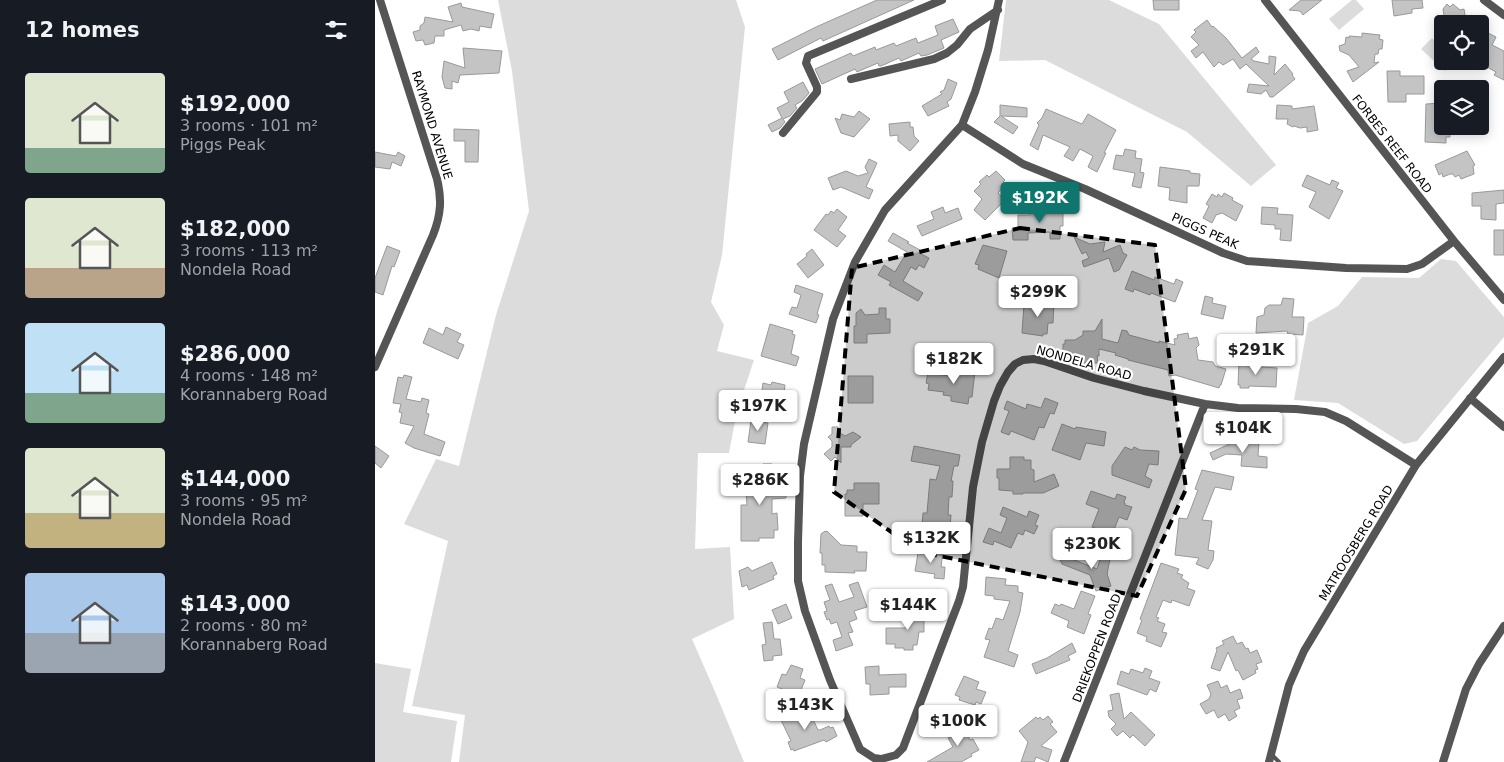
<!DOCTYPE html>
<html lang="en">
<head>
<meta charset="utf-8">
<style>
	body { margin:0; font-family:"DejaVu Sans",sans-serif; background:#242831; color:#f1f3f6; height:100vh; display:flex; flex-direction:column; font-size:19px; white-space:nowrap }
	* { box-sizing:border-box; margin:0 }
	p { font-size:16px; color:#9ea1a6 }
	.icon { flex:none; width:28px; height:28px; fill:none; stroke:currentColor; stroke-width:2; stroke-linecap:round; stroke-linejoin:round }
	.map { position:relative; flex:1; overflow:hidden }
	.sheet { display:flex; flex-direction:column; background:#171b24; width:375px }
	.sheet>* { flex:none }
	.tools { position:absolute; left:1059px; top:15px; display:grid; gap:10px }
	.tools a { display:grid; place-items:center; width:55px; height:55px; border-radius:5px; background:#171b24; box-shadow:0 2px 12px #0003; font-size:25px }
	.price { position:absolute; translate:-50% -42px; padding:0 11px; border-radius:5px; background:#fff; color:#222; font-size:16px; line-height:32px; filter:drop-shadow(0 1px 2px #0008) }
	.price::after { content:''; position:absolute; left:50%; top:30px; width:15px; height:11px; margin-left:-8px; background:inherit; clip-path:polygon(0 0,100% 0,50% 100%) }
	.price.on { background:#0f766e; color:#fff }
	ul { padding:0; list-style:none }
	li { display:flex; align-items:center; gap:15px; height:125px; padding:0 25px }
	li span { display:grid; place-items:center; flex:none; width:140px; height:100px; border-radius:5px; color:#555 }
	li>.icon { margin-inline-start:auto }
	span .icon { width:60px; height:60px; fill:#fffc; stroke-width:1 }
	li b { font-size:21px }
	h2 { display:flex; justify-content:space-between; align-items:center; height:60px; padding:0 25px; font-size:21px }
	main { display:flex; flex:1; min-height:0 }
	.map>svg:first-child { display:block }
	.green { fill:#dcdcdc }
	.building { fill:#c4c4c4; stroke:#999 }
	.lines { fill:none; stroke-linecap:round; stroke-linejoin:round }
	.lane { stroke:#555; stroke-width:4 }
	.street { stroke:#555; stroke-width:8 }
	.marked { fill:#000; fill-opacity:0.2; stroke:#000; stroke-width:4; stroke-dasharray:10 6; stroke-linejoin:round }
	.labels { text-anchor:middle; dominant-baseline:central; stroke-width:4.5; stroke-linejoin:round; paint-order:stroke }
	.street-label { font-size:12px; fill:#000; stroke:#fff }
</style>
</head>
<body>
<main>
<section class="sheet">
<h2>12 homes<svg class="icon" aria-label="filters" viewBox="0 0 24 24"><path d="M4 7h16M4 17h16"/><circle cx="9" cy="7" r="2"/><circle cx="15" cy="17" r="2"/></svg></h2>
<ul>
<li><span style="background:linear-gradient(#dfe7d0 75%,#7fa58c 0)"><svg class="icon" aria-label="home" viewBox="0 0 24 24"><path d="M3 11l9-7 9 7M6 9v11h12V9"/></svg></span><div><b>$192,000</b><p>3 rooms · 101 m²</p><p>Piggs Peak</p></div></li>
<li><span style="background:linear-gradient(#dfe7d0 70%,#b9a48a 0)"><svg class="icon" aria-label="home" viewBox="0 0 24 24"><path d="M3 11l9-7 9 7M6 9v11h12V9"/></svg></span><div><b>$182,000</b><p>3 rooms · 113 m²</p><p>Nondela Road</p></div></li>
<li><span style="background:linear-gradient(#bfe0f5 70%,#7fa58c 0)"><svg class="icon" aria-label="home" viewBox="0 0 24 24"><path d="M3 11l9-7 9 7M6 9v11h12V9"/></svg></span><div><b>$286,000</b><p>4 rooms · 148 m²</p><p>Korannaberg Road</p></div></li>
<li><span style="background:linear-gradient(#dfe7d0 65%,#c2b280 0)"><svg class="icon" aria-label="home" viewBox="0 0 24 24"><path d="M3 11l9-7 9 7M6 9v11h12V9"/></svg></span><div><b>$144,000</b><p>3 rooms · 95 m²</p><p>Nondela Road</p></div></li>
<li><span style="background:linear-gradient(#a9c7e8 60%,#9aa5b1 0)"><svg class="icon" aria-label="home" viewBox="0 0 24 24"><path d="M3 11l9-7 9 7M6 9v11h12V9"/></svg></span><div><b>$143,000</b><p>2 rooms · 80 m²</p><p>Korannaberg Road</p></div></li>
</ul>
</section>
<div class="map">
<svg width="1129" height="762" viewBox="0 0 1129 762">
	<rect width="100%" height="100%" fill="#fff"/>
	<path class="green" d="M 123,0 L 361,0 L 370,27 L 347,255 L 336,302 L 349,325 L 342,351 L 379,360 L 362,411 L 354,453 L 323,453 L 320,549 L 355,547 L 359,619 L 317,639 L 341,694 L 369,762 L 84,762 L 90,715 L 37,706 L 73,541 L 29,524 L 61,459 L 84,466 L 121,315 L 154,211 L 137,71 Z
		M 631,0 L 734,0 L 784,24 L 901,165 L 876,186 L 812,132 L 670,60 L 624,61 Z
		M 977,0 L 981,0 L 989,9 L 964,30 L 954,19 Z
		M 1057,38 L 1067,48 L 1068,61 L 1079,61 L 1070,71 L 1046,49 Z
		M 1066,259 L 1081,261 L 1129,317 L 1129,337 L 1042,441 L 1029,444 L 963,403 L 919,400 L 933,323 L 963,306 L 987,277 L 1044,278 Z
		M 0,663 L 36,669 L 28,712 L 82,721 L 76,762 L 0,762 Z"/>
	<path class="building" d="M 502,0 L 539,0 L 448,41 L 446,38 L 403,60 L 397,49 L 441,27 Z
		M 778,0 L 804,0 L 804,10 L 779,10 Z
		M 926,0 L 947,0 L 928,15 L 925,11 L 914,10 Z
		M 1017,0 L 1047,0 L 1048,8 L 1037,9 L 1037,13 L 1019,16 Z
		M 86,3 L 87,7 L 119,14 L 116,28 L 105,26 L 104,31 L 96,29 L 88,31 L 86,25 L 69,30 L 69,36 L 60,36 L 59,43 L 50,45 L 48,40 L 41,41 L 38,32 L 45,30 L 45,26 L 49,23 L 50,17 L 78,22 L 73,7 Z
		M 1072,4 L 1075,7 L 1078,4 L 1085,10 L 1089,9 L 1091,20 L 1096,15 L 1108,24 L 1073,24 L 1070,22 L 1068,9 Z
		M 578,19 L 584,32 L 566,40 L 569,48 L 552,55 L 546,56 L 544,53 L 526,61 L 524,58 L 506,66 L 504,66 L 503,63 L 484,71 L 482,72 L 480,69 L 447,84 L 440,69 L 476,53 L 478,56 L 500,47 L 501,50 L 519,43 L 521,46 L 541,38 L 543,43 L 563,35 L 560,26 Z
		M 832,20 L 837,27 L 838,26 L 851,38 L 867,58 L 881,47 L 884,52 L 876,59 L 879,61 L 894,64 L 894,56 L 901,57 L 899,75 L 910,64 L 918,74 L 917,75 L 920,79 L 898,97 L 895,97 L 891,90 L 886,94 L 872,92 L 874,84 L 894,86 L 871,64 L 865,69 L 858,59 L 848,65 L 844,62 L 839,67 L 828,52 L 821,58 L 816,51 L 824,45 L 816,37 L 821,32 L 819,30 Z
		M 1105,29 L 1121,37 L 1117,45 L 1129,51 L 1129,80 L 1119,75 L 1121,72 L 1105,63 Z
		M 987,33 L 1005,35 L 1004,39 L 1008,40 L 1007,49 L 1004,49 L 1003,54 L 1000,54 L 999,63 L 1004,62 L 978,82 L 972,71 L 984,67 L 974,55 L 965,51 L 964,46 L 970,44 L 971,37 L 974,38 L 974,36 L 987,37 Z
		M 88,48 L 127,51 L 124,73 L 85,75 L 83,83 L 77,81 L 77,89 L 70,88 L 67,77 L 69,61 L 90,68 Z
		M 1012,71 L 1025,71 L 1025,76 L 1049,76 L 1049,94 L 1031,94 L 1031,102 L 1013,102 Z
		M 573,79 L 582,83 L 576,99 L 572,102 L 574,106 L 553,116 L 547,106 L 567,94 L 565,92 L 569,90 Z
		M 428,82 L 434,93 L 427,101 L 420,105 L 422,108 L 415,116 L 408,119 L 410,122 L 405,128 L 397,132 L 393,125 L 407,118 L 402,108 L 414,102 L 409,92 Z
		M 1068,103 L 1068,126 L 1083,126 L 1082,134 L 1075,133 L 1075,137 L 1071,137 L 1071,143 L 1050,142 L 1051,104 Z
		M 625,105 L 652,108 L 652,117 L 626,116 L 643,127 L 638,134 L 619,122 L 625,116 Z
		M 902,105 L 917,106 L 917,109 L 939,106 L 943,130 L 932,132 L 932,127 L 925,128 L 919,126 L 918,127 L 912,124 L 913,119 L 901,119 Z
		M 671,109 L 707,124 L 713,114 L 741,130 L 729,153 L 731,153 L 722,172 L 713,167 L 718,156 L 705,149 L 698,161 L 689,156 L 695,147 L 668,135 L 663,150 L 655,145 L 664,125 L 662,123 L 667,118 Z
		M 484,111 L 495,119 L 479,137 L 466,133 L 460,118 L 465,120 L 467,114 L 479,117 Z
		M 535,122 L 535,127 L 538,127 L 539,136 L 544,141 L 535,151 L 523,141 L 523,135 L 515,136 L 514,124 Z
		M 79,129 L 104,130 L 103,162 L 90,162 L 90,141 L 79,141 Z
		M 750,149 L 761,151 L 760,158 L 767,159 L 765,172 L 769,173 L 766,188 L 757,186 L 760,173 L 738,169 L 741,155 L 748,156 Z
		M 1092,151 L 1100,165 L 1098,166 L 1099,174 L 1086,179 L 1084,175 L 1080,177 L 1078,174 L 1075,174 L 1068,177 L 1067,173 L 1064,175 L 1060,165 Z
		M 0,152 L 21,156 L 23,152 L 30,156 L 26,166 L 17,162 L 15,169 L 0,167 Z
		M 494,159 L 502,163 L 491,187 L 498,190 L 494,199 L 466,187 L 458,190 L 453,178 L 471,171 L 483,176 L 493,173 L 490,167 Z
		M 785,167 L 815,171 L 815,173 L 825,174 L 824,186 L 812,186 L 812,203 L 794,200 L 795,188 L 783,186 Z
		M 621,171 L 630,180 L 628,182 L 630,185 L 623,193 L 630,200 L 610,220 L 599,210 L 607,199 L 599,191 L 606,184 L 604,182 L 612,175 L 614,177 Z
		M 932,175 L 955,185 L 957,180 L 964,183 L 961,188 L 968,191 L 954,219 L 934,207 L 941,192 L 927,186 Z
		M 1129,190 L 1129,203 L 1121,204 L 1121,220 L 1106,219 L 1106,206 L 1097,206 L 1097,193 Z
		M 849,193 L 858,198 L 857,200 L 868,206 L 861,221 L 847,213 L 841,215 L 837,223 L 828,218 L 834,206 L 831,204 L 837,194 L 842,197 L 843,194 L 847,197 Z
		M 672,205 L 682,205 L 682,213 L 688,213 L 688,226 L 685,226 L 685,239 L 675,239 L 675,232 L 653,233 L 653,240 L 638,240 L 637,229 L 643,229 L 643,215 L 655,215 L 655,212 L 660,214 L 662,213 L 672,213 Z
		M 568,207 L 570,213 L 583,208 L 587,219 L 547,236 L 542,226 L 559,219 L 556,212 Z
		M 887,207 L 903,208 L 902,214 L 918,215 L 916,241 L 905,240 L 906,229 L 900,229 L 900,225 L 886,224 Z
		M 462,209 L 472,217 L 463,230 L 471,236 L 462,247 L 439,230 L 451,214 L 453,215 L 456,211 L 459,213 Z
		M 1119,230 L 1129,230 L 1129,255 L 1119,255 Z
		M 518,233 L 534,242 L 532,243 L 545,250 L 544,253 L 554,258 L 549,268 L 544,265 L 541,270 L 536,267 L 528,281 L 548,293 L 543,301 L 514,285 L 516,282 L 503,275 L 509,265 L 520,272 L 532,252 L 513,241 Z
		M 699,237 L 715,244 L 730,242 L 728,252 L 745,245 L 748,253 L 752,255 L 744,270 L 739,272 L 734,258 L 709,267 L 707,261 L 714,258 L 711,252 L 707,254 Z
		M 608,245 L 632,251 L 624,278 L 603,269 L 604,265 L 600,264 Z
		M 12,246 L 25,251 L 19,267 L 17,266 L 8,295 L 0,292 L 0,278 Z
		M 437,249 L 449,265 L 433,278 L 422,264 L 432,256 L 431,254 Z
		M 757,271 L 779,280 L 780,277 L 799,284 L 801,279 L 808,282 L 800,302 L 776,293 L 775,295 L 759,289 L 758,292 L 750,289 Z
		M 421,285 L 448,294 L 442,314 L 444,315 L 441,323 L 414,314 L 417,307 L 422,308 L 426,295 L 419,292 Z
		M 830,296 L 838,298 L 837,303 L 851,306 L 848,319 L 826,314 Z
		M 908,298 L 919,299 L 917,317 L 929,317 L 928,335 L 913,334 L 912,331 L 881,333 L 882,317 L 889,315 L 890,308 L 894,305 L 906,305 Z
		M 669,301 L 679,301 L 678,323 L 673,323 L 672,334 L 668,334 L 668,336 L 647,333 L 649,304 L 669,304 Z
		M 504,308 L 511,308 L 511,319 L 515,319 L 515,333 L 492,334 L 492,343 L 479,343 L 479,326 L 481,326 L 481,313 L 486,309 L 490,315 L 504,314 Z
		M 727,319 L 727,339 L 743,343 L 747,330 L 752,331 L 754,335 L 784,343 L 784,341 L 800,345 L 799,339 L 803,338 L 802,335 L 813,333 L 814,339 L 822,337 L 824,345 L 821,348 L 823,360 L 838,362 L 840,366 L 851,369 L 846,385 L 845,385 L 844,388 L 800,375 L 794,376 L 793,370 L 753,360 L 753,359 L 740,355 L 741,353 L 724,349 L 724,356 L 722,356 L 723,363 L 708,363 L 708,361 L 699,361 L 699,358 L 688,357 L 688,344 L 690,344 L 690,340 L 700,340 L 708,335 L 708,331 L 720,331 Z
		M 395,324 L 418,331 L 417,334 L 420,335 L 416,354 L 424,357 L 421,366 L 386,356 Z
		M 71,327 L 86,334 L 82,342 L 89,345 L 83,359 L 48,343 L 54,328 L 68,335 Z
		M 864,361 L 872,361 L 872,366 L 902,368 L 901,387 L 874,386 L 874,388 L 865,388 L 865,385 L 863,385 Z
		M 577,368 L 600,371 L 597,397 L 594,397 L 593,404 L 576,401 L 576,396 L 568,395 L 569,392 L 553,390 L 554,384 L 551,383 L 553,373 L 576,376 Z
		M 29,375 L 37,377 L 31,399 L 46,402 L 47,398 L 54,400 L 51,413 L 54,414 L 49,434 L 70,442 L 65,456 L 39,448 L 30,443 L 39,426 L 25,423 L 27,413 L 24,412 L 26,404 L 18,403 L 23,377 L 28,378 Z
		M 473,376 L 498,376 L 498,403 L 473,403 Z
		M 397,382 L 410,385 L 409,394 L 420,396 L 417,413 L 375,405 L 377,395 L 386,397 L 388,383 L 396,385 Z
		M 670,398 L 683,403 L 679,414 L 675,413 L 669,428 L 664,427 L 659,440 L 636,431 L 634,435 L 626,432 L 634,411 L 629,409 L 632,401 L 651,409 L 652,404 L 666,408 Z
		M 376,421 L 393,423 L 390,444 L 373,442 Z
		M 687,424 L 700,429 L 701,427 L 731,432 L 729,446 L 711,443 L 705,460 L 677,450 Z
		M 885,426 L 902,427 L 901,439 L 885,438 Z
		M 457,427 L 463,427 L 465,433 L 470,436 L 478,432 L 486,437 L 476,445 L 476,447 L 466,447 L 466,463 L 460,457 L 456,461 L 449,454 L 457,447 L 457,441 L 453,437 L 457,434 Z
		M 861,441 L 884,442 L 883,456 L 892,457 L 892,468 L 866,466 L 867,455 L 851,454 L 838,460 L 835,453 Z
		M 0,446 L 14,456 L 6,468 L 0,463 Z
		M 539,446 L 585,455 L 583,466 L 579,466 L 576,481 L 578,481 L 577,497 L 574,497 L 573,515 L 576,515 L 575,527 L 547,525 L 548,513 L 552,513 L 555,479 L 561,480 L 565,466 L 536,461 Z
		M 750,447 L 757,450 L 759,447 L 765,450 L 784,451 L 783,465 L 774,464 L 770,476 L 777,480 L 774,488 L 737,475 L 737,466 Z
		M 635,457 L 649,457 L 649,460 L 656,460 L 656,469 L 659,470 L 659,482 L 679,474 L 684,486 L 668,493 L 648,493 L 648,494 L 638,494 L 638,491 L 624,490 L 624,478 L 622,478 L 622,469 L 635,469 Z
		M 388,464 L 397,464 L 397,487 L 411,486 L 411,498 L 397,499 L 397,514 L 402,513 L 403,530 L 399,530 L 399,538 L 384,538 L 384,541 L 366,541 L 366,505 L 372,505 L 371,491 L 368,491 L 368,481 L 378,481 L 378,471 L 388,471 Z
		M 827,470 L 859,477 L 856,490 L 840,487 L 827,520 L 837,521 L 833,550 L 839,551 L 838,560 L 833,569 L 821,564 L 824,558 L 800,555 L 804,518 L 812,519 L 823,490 L 820,489 Z
		M 479,483 L 504,483 L 504,504 L 488,504 L 488,516 L 470,516 L 470,494 L 472,494 L 472,490 L 479,490 Z
		M 716,491 L 740,499 L 742,494 L 751,497 L 749,502 L 750,503 L 750,505 L 757,507 L 752,520 L 744,517 L 737,535 L 717,527 L 724,509 L 711,504 Z
		M 628,507 L 652,517 L 654,511 L 664,515 L 660,525 L 663,526 L 659,534 L 650,530 L 648,535 L 643,533 L 636,548 L 619,541 L 618,545 L 608,542 L 614,528 L 626,533 L 632,518 L 625,515 Z
		M 450,531 L 451,532 L 452,531 L 466,545 L 482,546 L 482,552 L 492,552 L 491,571 L 479,571 L 480,573 L 450,572 L 450,565 L 447,565 L 447,553 L 445,553 L 446,534 Z
		M 557,549 L 568,551 L 566,567 L 570,567 L 569,579 L 559,578 L 560,574 L 540,571 L 543,553 L 556,555 Z
		M 728,551 L 736,554 L 732,574 L 736,586 L 721,591 L 715,575 L 687,564 L 682,553 L 722,569 Z
		M 397,562 L 402,574 L 398,576 L 399,579 L 374,590 L 372,585 L 367,587 L 364,571 L 373,567 L 377,571 Z
		M 786,563 L 804,569 L 802,573 L 808,575 L 806,578 L 814,583 L 812,588 L 820,591 L 814,606 L 797,600 L 796,603 L 788,600 L 781,617 L 784,618 L 782,621 L 790,624 L 787,632 L 792,633 L 786,647 L 771,641 L 772,637 L 762,633 L 767,620 L 765,619 Z
		M 611,577 L 631,579 L 630,585 L 643,586 L 643,592 L 648,593 L 645,612 L 633,651 L 643,655 L 639,667 L 609,657 L 615,640 L 610,639 L 614,628 L 617,629 L 621,618 L 628,620 L 635,601 L 619,599 L 619,596 L 610,595 Z
		M 483,582 L 492,607 L 479,611 L 482,619 L 474,622 L 478,632 L 473,633 L 478,645 L 461,651 L 458,640 L 467,637 L 462,622 L 456,624 L 454,619 L 452,620 L 449,612 L 452,611 L 449,602 L 455,600 L 450,586 L 457,584 L 464,602 L 479,597 L 474,585 Z
		M 706,591 L 720,596 L 713,614 L 716,615 L 709,634 L 692,627 L 694,621 L 676,613 L 680,604 L 685,606 L 686,604 L 699,609 Z
		M 411,604 L 417,618 L 403,624 L 397,610 Z
		M 539,606 L 549,606 L 549,632 L 544,632 L 542,645 L 538,645 L 538,650 L 529,650 L 529,648 L 520,648 L 520,644 L 511,644 L 511,628 L 532,628 L 532,618 L 539,618 Z
		M 397,622 L 399,639 L 405,639 L 407,655 L 398,656 L 398,660 L 389,661 L 387,645 L 391,644 L 388,623 Z
		M 858,636 L 862,644 L 867,642 L 871,649 L 873,648 L 875,653 L 882,650 L 887,662 L 881,664 L 883,669 L 880,670 L 881,673 L 868,680 L 863,670 L 861,671 L 853,652 L 845,671 L 836,668 L 842,650 L 841,648 L 849,644 L 847,641 Z
		M 697,643 L 701,652 L 693,656 L 695,660 L 661,674 L 657,664 L 672,658 Z
		M 416,665 L 428,669 L 425,678 L 430,680 L 424,695 L 416,698 L 410,696 L 412,691 L 402,687 L 407,674 L 411,675 Z
		M 504,666 L 504,675 L 531,674 L 531,687 L 514,687 L 514,694 L 495,695 L 495,684 L 491,684 L 490,667 Z
		M 770,668 L 777,671 L 774,678 L 785,682 L 781,692 L 775,689 L 772,695 L 742,684 L 746,671 L 754,674 L 756,669 L 768,673 Z
		M 589,676 L 604,682 L 601,689 L 611,692 L 606,704 L 601,702 L 600,705 L 584,700 L 585,697 L 580,695 Z
		M 843,681 L 846,688 L 852,685 L 855,693 L 865,689 L 868,698 L 862,700 L 865,708 L 859,711 L 862,716 L 854,721 L 850,714 L 843,718 L 839,710 L 831,714 L 825,704 L 834,699 L 836,694 L 832,685 Z
		M 744,693 L 749,719 L 756,712 L 780,735 L 770,746 L 758,735 L 755,738 L 748,731 L 742,736 L 736,729 L 741,724 L 734,717 L 733,711 L 738,710 L 735,695 Z
		M 431,709 L 435,718 L 437,717 L 443,730 L 445,730 L 454,726 L 455,728 L 458,727 L 462,736 L 451,742 L 449,740 L 419,751 L 418,749 L 416,750 L 413,742 L 416,741 L 406,720 Z
		M 673,716 L 678,722 L 675,724 L 682,732 L 666,746 L 677,750 L 673,762 L 661,757 L 659,762 L 646,762 L 653,742 L 644,731 L 661,717 L 663,719 L 665,717 L 668,720 Z
		M 584,724 L 588,731 L 590,730 L 595,740 L 598,739 L 604,750 L 596,754 L 597,756 L 586,762 L 552,762 L 578,747 L 573,738 L 576,737 L 572,730 Z"/>
	<g class="lines">
		<path class="lane" d="M 896,754 L 904,762"/>
		<path class="street" d="M 624,0 L 613,50 L 600,92 L 587,125 L 510,210 L 480,262 L 458,319 L 429,444 L 425,476 L 423,542 L 423,581 L 430,611 L 455,680 L 485,749 L 499,758 L 506,759 L 521,755 L 528,748 L 584,601 L 588,587 L 598,487 L 607,442 L 619,401 L 625,386 L 633,372 L 640,364 L 648,360 L 659,359 L 669,361 L 719,378 L 769,391 L 830,404 L 863,408 L 921,409 L 950,412 L 971,421 L 1041,465
			M 890,0 L 1079,241 L 1129,300
			M 1109,0 L 1129,15
			M 476,79 L 559,59 L 572,53 L 582,45 L 595,29 L 623,10
			M 587,125 L 648,164 L 710,189 L 848,253 L 872,261 L 971,268 L 1032,269 L 1047,264 L 1079,241
			M 408,133 L 442,92 L 442,87 L 431,63 L 433,56 L 567,0
			M 0,367 L 58,235 C 66,215 67,199 62,179 L 5,0
			M 1095,398 L 1129,427
			M 689,762 L 830,404
			M 894,762 L 914,685 L 929,651 L 1041,465 L 1129,357
			M 1068,762 L 1091,689 L 1104,664 L 1129,626"/>
	</g>
	<path class="marked" d="M 645,228 L 780,245 L 811,489 L 762,596 L 545,552 L 459,492 L 477,268 Z"/>
	<g class="labels">
		<g class="street-label">
			<text transform="translate(57 125) rotate(73)">RAYMOND AVENUE</text>
			<text transform="translate(1017 144) rotate(52)">FORBES REEF ROAD</text>
			<text transform="translate(830 231) rotate(24)">PIGGS PEAK</text>
			<text transform="translate(709 363) rotate(16)">NONDELA ROAD</text>
			<text transform="translate(981 543) rotate(-59)">MATROOSBERG ROAD</text>
			<text transform="translate(722 648) rotate(-69)">DRIEKOPPEN ROAD</text>
		</g>
	</g>
</svg>
<div class="tools">
<a><svg class="icon" aria-label="locate" viewBox="0 0 24 24"><circle cx="12" cy="12" r="6"/><path d="M12 2v4M12 18v4M2 12h4M18 12h4"/></svg></a>
<a><svg class="icon" aria-label="layers" viewBox="0 0 24 24"><path d="M12 4l9 5-9 5-9-5zM3 14l9 5 9-5"/></svg></a>
</div>
<b class="price on" style="left:665px;top:224px">$192K</b>
<b class="price" style="left:663px;top:318px">$299K</b>
<b class="price" style="left:881px;top:376px">$291K</b>
<b class="price" style="left:579px;top:385px">$182K</b>
<b class="price" style="left:383px;top:432px">$197K</b>
<b class="price" style="left:868px;top:454px">$104K</b>
<b class="price" style="left:385px;top:506px">$286K</b>
<b class="price" style="left:556px;top:564px">$132K</b>
<b class="price" style="left:717px;top:570px">$230K</b>
<b class="price" style="left:533px;top:631px">$144K</b>
<b class="price" style="left:430px;top:731px">$143K</b>
<b class="price" style="left:583px;top:747px">$100K</b>
</div>
</main>
</body>
</html>
